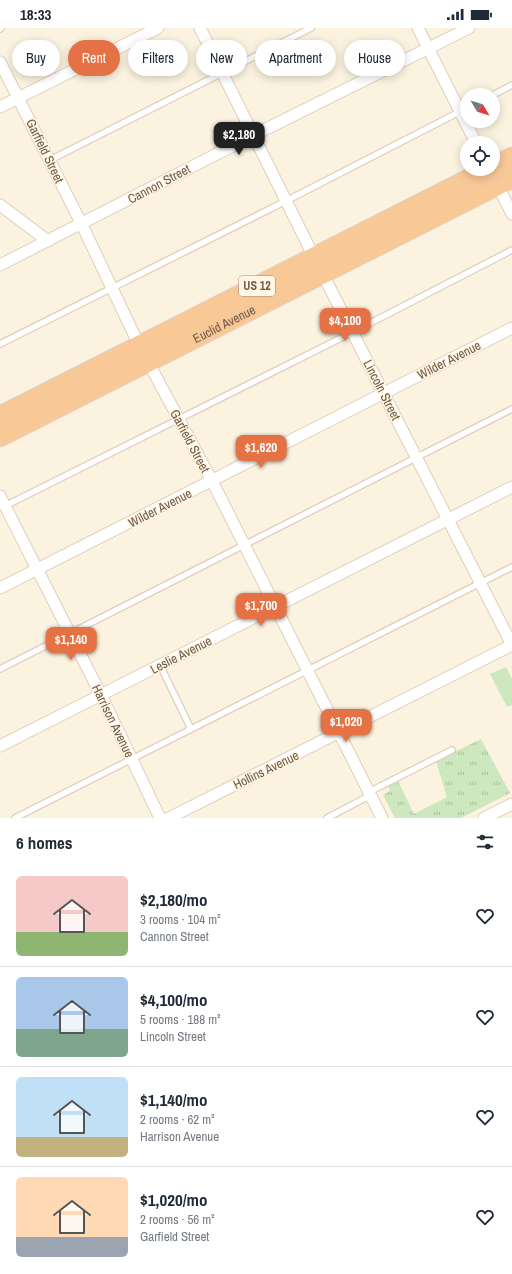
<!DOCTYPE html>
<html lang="en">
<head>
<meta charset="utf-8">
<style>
	body { margin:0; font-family:"Archivo Narrow",sans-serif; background:#f6f6f7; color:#1f2937; height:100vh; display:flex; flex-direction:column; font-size:15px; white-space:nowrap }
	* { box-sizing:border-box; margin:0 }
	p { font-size:13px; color:#747a83 }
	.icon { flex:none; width:22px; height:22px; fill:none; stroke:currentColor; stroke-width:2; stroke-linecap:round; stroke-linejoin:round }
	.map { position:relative; height:790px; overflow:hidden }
	.panel { display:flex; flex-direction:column; background:#fff; flex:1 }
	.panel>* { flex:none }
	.top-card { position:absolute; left:12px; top:12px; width:488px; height:36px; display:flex; gap:8px }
	.needle { width:26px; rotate:128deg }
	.tools { position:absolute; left:460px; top:60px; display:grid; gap:8px }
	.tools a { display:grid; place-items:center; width:40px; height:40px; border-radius:50%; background:#fff; box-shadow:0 2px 10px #0003; font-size:20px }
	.price { position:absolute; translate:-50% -34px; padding:0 9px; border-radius:8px; background:#e47245; color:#fff; font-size:13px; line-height:26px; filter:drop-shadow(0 1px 2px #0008) }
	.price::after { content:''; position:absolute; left:50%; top:24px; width:12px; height:9px; margin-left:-6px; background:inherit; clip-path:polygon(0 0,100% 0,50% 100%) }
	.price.selected { background:#222; color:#fff }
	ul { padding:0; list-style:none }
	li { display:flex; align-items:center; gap:12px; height:100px; padding:0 16px }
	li+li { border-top:1px solid #e0e1e3 }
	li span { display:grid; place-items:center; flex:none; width:112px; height:80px; border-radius:6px; color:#555 }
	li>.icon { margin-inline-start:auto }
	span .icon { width:48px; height:48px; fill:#fffc; stroke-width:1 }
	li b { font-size:17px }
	h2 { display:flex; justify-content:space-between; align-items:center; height:48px; padding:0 16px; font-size:17px }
	.tag { padding:0 14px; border-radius:18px; background:#fff; box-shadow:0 2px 10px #0003; font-size:14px; line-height:36px }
	.tag.selected { background:#e47245; color:#fff }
	.status { display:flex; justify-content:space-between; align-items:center; height:28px; padding:0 20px; background:#fff; direction:ltr }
	.status svg { height:11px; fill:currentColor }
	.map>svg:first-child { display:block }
	.green { fill:#cde8be }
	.park { fill:url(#park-tufts) }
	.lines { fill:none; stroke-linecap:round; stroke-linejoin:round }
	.service-casing { stroke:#dfcebb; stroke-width:8 }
	.minor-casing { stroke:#dfcebb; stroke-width:13 }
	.trunk-casing { stroke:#ddd7d3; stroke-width:21 }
	.service { stroke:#fff; stroke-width:5.5 }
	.minor { stroke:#fff; stroke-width:11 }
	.trunk { stroke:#f8c897; stroke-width:19 }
	.labels { text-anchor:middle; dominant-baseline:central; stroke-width:3; stroke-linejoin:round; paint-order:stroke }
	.shield { fill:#fff6e4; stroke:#9c8877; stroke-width:1 }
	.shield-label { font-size:12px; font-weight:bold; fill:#715948 }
	.street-label { font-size:13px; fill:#715948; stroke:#fff6e4 }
</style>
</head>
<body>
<div class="status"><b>18:33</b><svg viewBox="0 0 49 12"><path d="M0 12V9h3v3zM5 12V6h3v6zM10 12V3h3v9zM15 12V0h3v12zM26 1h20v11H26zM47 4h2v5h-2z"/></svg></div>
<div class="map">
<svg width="512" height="790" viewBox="0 0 512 790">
	<defs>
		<pattern id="park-tufts" width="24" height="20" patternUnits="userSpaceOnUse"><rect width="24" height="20" fill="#cde8be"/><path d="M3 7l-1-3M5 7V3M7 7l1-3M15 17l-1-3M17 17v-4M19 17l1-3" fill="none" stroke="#abbf9c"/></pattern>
	</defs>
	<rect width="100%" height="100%" fill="#fbf2df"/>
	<path class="green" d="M 506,639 L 512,651 L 512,677 L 507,679 L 490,646 Z"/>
	<path class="park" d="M 481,711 L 510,765 L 461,790 L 395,790 L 383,767 L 390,763 L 387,756 L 397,751 L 414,786 L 447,769 L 436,733 Z"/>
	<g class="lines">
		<defs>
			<path id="service" d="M 0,1 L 1,0
				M 493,67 L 512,57
				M 50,132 L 311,0
				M 0,316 L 286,173 L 467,80
				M 5,478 L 353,304 L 512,222
				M 160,637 L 191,701
				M 0,641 L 512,381
				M 369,764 L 452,722
				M 15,790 L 512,539
				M 327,790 L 371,767"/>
			<path id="minor" d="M 200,0 L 314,229 L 512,617
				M 418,0 L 476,115
				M 0,34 L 82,197 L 139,317 L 212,453 L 382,790
				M 0,79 L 158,0
				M 495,152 L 512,186
				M 0,177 L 48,213
				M 0,237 L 254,107 L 469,0
				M 0,468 L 101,667 L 160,790
				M 0,560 L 512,300
				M 0,718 L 512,459
				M 169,790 L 512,617
				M 484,790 L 512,776"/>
			<g id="trunk">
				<path d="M 493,139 L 512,129"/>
				<path d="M 0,388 L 488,141"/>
				<path id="s1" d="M 0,409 L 512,150"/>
			</g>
		</defs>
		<use href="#service" class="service-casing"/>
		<use href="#minor" class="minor-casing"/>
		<use href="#trunk" class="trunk-casing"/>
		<use href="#service" class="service"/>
		<use href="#minor" class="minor"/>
		<use href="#trunk" class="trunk"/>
	</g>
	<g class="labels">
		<rect class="shield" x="239" y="248" width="36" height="20" rx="3"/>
		<g class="shield-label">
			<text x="257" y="258">US 12</text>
		</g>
		<g class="street-label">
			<text transform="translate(45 123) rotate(64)">Garfield Street</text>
			<text transform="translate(159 156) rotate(-28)">Cannon Street</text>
			<text stroke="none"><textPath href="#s1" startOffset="251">Euclid Avenue</textPath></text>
			<text transform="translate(449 332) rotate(-27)">Wilder Avenue</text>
			<text transform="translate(382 362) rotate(63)">Lincoln Street</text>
			<text transform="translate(190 413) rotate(62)">Garfield Street</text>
			<text transform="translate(160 480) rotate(-27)">Wilder Avenue</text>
			<text transform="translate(181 627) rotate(-27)">Leslie Avenue</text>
			<text transform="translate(113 693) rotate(64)">Harrison Avenue</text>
			<text transform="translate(266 742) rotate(-26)">Hollins Avenue</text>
		</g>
	</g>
</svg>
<div class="tools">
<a><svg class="needle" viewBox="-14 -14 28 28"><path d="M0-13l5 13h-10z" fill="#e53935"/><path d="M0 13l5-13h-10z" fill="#747a83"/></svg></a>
<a><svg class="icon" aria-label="locate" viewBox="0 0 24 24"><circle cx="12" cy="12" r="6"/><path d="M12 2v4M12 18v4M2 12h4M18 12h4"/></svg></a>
</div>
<b class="price selected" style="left:239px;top:128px">$2,180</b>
<b class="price" style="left:345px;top:314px">$4,100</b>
<b class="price" style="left:261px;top:441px">$1,620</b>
<b class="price" style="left:261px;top:599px">$1,700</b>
<b class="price" style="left:71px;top:633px">$1,140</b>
<b class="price" style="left:346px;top:715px">$1,020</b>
<div class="top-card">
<a class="tag">Buy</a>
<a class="tag selected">Rent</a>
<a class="tag">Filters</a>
<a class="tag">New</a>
<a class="tag">Apartment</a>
<a class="tag">House</a>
</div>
</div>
<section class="panel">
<h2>6 homes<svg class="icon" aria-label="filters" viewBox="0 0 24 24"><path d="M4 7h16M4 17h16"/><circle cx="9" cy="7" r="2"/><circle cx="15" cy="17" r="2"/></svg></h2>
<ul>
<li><span style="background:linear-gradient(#f6c9c9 70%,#8fb573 0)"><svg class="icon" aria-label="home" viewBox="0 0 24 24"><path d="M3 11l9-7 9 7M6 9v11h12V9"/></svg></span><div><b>$2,180/mo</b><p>3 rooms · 104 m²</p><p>Cannon Street</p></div><svg class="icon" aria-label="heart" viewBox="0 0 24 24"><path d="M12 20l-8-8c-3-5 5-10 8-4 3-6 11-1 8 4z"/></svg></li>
<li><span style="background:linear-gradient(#a9c7e8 65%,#7fa58c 0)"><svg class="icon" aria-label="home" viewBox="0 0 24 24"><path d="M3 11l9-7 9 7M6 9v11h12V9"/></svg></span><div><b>$4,100/mo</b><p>5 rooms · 188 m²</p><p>Lincoln Street</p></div><svg class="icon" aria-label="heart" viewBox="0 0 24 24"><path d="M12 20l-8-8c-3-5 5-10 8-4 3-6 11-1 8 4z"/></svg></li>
<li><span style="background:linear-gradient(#bfe0f5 75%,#c2b280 0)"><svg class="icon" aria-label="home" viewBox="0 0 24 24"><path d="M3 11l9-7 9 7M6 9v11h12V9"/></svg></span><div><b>$1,140/mo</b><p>2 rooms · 62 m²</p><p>Harrison Avenue</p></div><svg class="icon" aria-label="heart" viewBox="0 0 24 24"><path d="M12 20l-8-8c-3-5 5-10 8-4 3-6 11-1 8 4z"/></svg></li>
<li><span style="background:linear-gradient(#ffd9b3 75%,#9aa5b1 0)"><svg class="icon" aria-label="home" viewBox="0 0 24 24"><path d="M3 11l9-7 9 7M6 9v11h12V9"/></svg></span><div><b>$1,020/mo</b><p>2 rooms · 56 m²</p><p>Garfield Street</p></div><svg class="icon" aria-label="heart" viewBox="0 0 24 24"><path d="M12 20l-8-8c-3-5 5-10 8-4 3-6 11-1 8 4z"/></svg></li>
</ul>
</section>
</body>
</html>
